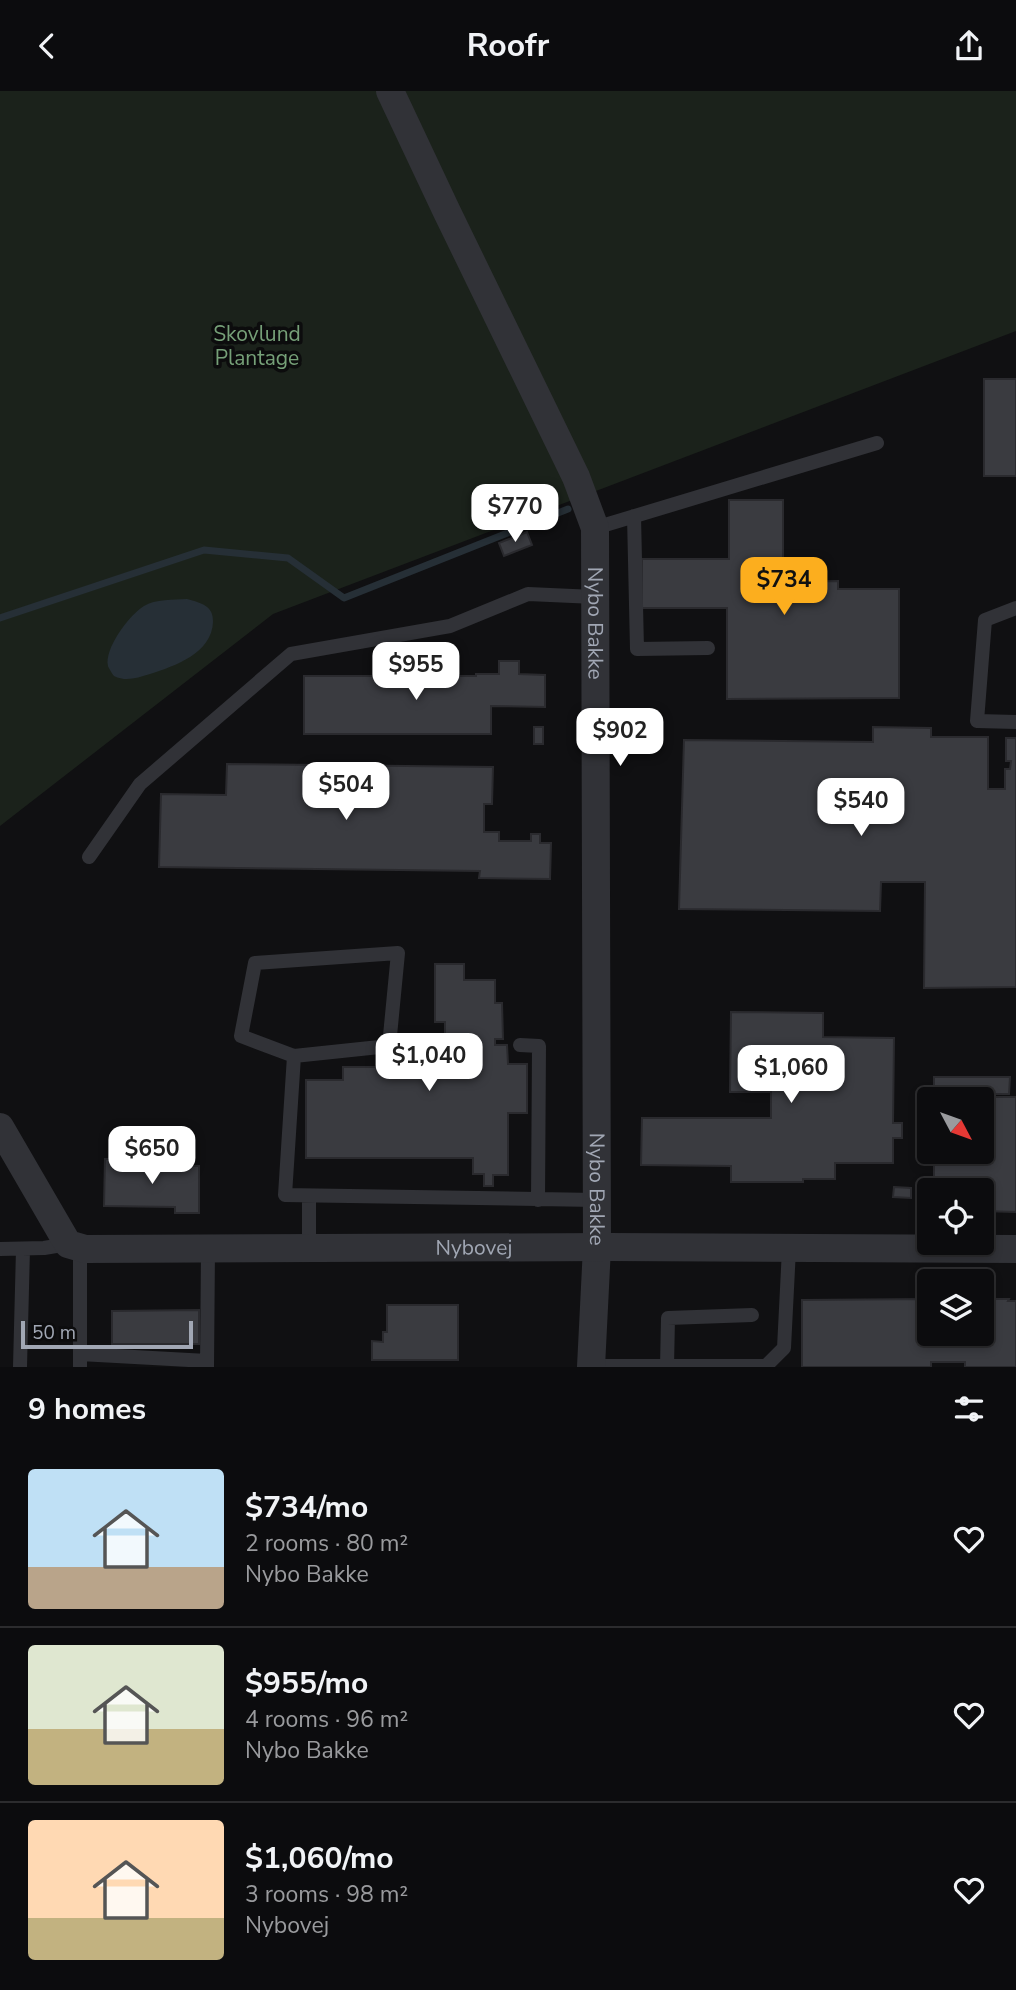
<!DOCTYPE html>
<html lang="en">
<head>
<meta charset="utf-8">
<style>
	body { margin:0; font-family:"Nunito Sans",sans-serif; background:#151517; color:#f1f3f6; height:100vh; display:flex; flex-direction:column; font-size:26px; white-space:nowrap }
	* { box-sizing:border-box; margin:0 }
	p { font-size:23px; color:#9a9b9e }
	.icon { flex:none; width:38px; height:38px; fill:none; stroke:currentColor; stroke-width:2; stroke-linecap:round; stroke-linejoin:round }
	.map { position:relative; height:1276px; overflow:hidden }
	.drawer { display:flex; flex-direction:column; background:#0c0c0e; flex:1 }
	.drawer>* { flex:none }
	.needle { width:46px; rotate:131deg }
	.controls { position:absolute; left:917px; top:996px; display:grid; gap:14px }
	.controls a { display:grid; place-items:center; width:77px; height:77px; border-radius:7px; background:#0c0c0e; box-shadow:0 4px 10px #0003,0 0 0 2px #2c2c2e; font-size:35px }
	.scale { position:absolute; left:21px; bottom:18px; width:172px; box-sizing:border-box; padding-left:7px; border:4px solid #a1a7b4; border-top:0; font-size:19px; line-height:24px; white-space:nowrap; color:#a1a7b4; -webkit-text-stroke:5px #0c0c0d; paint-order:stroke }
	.price { position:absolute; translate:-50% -60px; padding:0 16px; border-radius:14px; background:#fff; color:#222; font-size:23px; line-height:46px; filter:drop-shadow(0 2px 4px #0008) }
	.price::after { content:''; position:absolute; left:50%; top:42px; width:21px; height:16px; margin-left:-10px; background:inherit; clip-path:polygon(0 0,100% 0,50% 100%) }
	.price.current { background:#fcae1e; color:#111 }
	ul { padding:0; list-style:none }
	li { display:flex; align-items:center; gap:21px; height:175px; padding:0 28px }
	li+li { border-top:2px solid #2c2c2e }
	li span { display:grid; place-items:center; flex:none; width:196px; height:140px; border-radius:7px; color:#555 }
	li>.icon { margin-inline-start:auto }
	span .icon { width:84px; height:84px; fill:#fffc; stroke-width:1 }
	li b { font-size:30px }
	h2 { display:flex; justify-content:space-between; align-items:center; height:84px; padding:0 28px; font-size:30px }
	header { display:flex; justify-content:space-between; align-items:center; height:91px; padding:0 28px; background:#0c0c0e; font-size:32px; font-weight:700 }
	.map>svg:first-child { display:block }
	.green { fill:#1b221b }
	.water { fill:#262f36 }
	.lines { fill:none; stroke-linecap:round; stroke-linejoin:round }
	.stream { stroke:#262f36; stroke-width:7 }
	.building { fill:#3a3b40; stroke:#2a2a2e; stroke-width:2 }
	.service { stroke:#313237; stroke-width:14 }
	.minor { stroke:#313237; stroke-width:28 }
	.labels { text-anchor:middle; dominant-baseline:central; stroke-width:7; stroke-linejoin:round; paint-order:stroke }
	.park-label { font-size:21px; fill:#76a078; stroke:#0c0c0d }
	.street-label { font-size:21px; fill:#a1a7b4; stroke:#0c0c0d }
</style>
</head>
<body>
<header><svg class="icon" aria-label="back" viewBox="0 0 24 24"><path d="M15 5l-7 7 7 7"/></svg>Roofr<svg class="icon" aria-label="share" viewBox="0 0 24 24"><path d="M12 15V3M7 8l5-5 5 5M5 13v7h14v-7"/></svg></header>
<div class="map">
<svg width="1016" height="1276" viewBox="0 0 1016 1276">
	<rect width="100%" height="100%" fill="#101012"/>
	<path class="green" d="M 0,0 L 1016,0 L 1016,240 L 273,523 L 0,735 Z"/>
	<path class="water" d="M 187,508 C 194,510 202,512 207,516 C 212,520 213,525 213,531 C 212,562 175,575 150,583 C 137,587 126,591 114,585 C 113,584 108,576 108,575 C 104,558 129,524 144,515 C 155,508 174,509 187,508 Z"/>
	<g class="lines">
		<path class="stream" d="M 0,527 L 204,459 L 288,467 L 344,507 L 568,418"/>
	</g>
	<path class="building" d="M 984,288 L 1016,288 L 1016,385 L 984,385 Z
		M 729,409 L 783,409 L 783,491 L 838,490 L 838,498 L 899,498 L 899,607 L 727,608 L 727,517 L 642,517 L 642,468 L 729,468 Z
		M 527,441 L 532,454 L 504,465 L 499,452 Z
		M 499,570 L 519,570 L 519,583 L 545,584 L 545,616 L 491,615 L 491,643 L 304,643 L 304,585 L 476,585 L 476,583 L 499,583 Z
		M 534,636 L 543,636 L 543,653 L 534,653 Z
		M 873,636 L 931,637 L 931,646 L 988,646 L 988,698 L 1005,698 L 1005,678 L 1010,678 L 1011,670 L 1006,670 L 1006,647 L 1016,647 L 1016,896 L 924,897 L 925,791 L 881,791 L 880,820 L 679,818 L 684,649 L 873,651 Z
		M 227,673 L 493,676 L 492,713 L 484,713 L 484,741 L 499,741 L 499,750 L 531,750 L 531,743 L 540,743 L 540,752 L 551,752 L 550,788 L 479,787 L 480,780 L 159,776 L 161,703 L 226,704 Z
		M 435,873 L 464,873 L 464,889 L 495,889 L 495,912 L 502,912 L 503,948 L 495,948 L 495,954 L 507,954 L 508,973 L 527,973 L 527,1022 L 508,1022 L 508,1084 L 493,1084 L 493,1095 L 484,1095 L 484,1083 L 473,1083 L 473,1067 L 306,1067 L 306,989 L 343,989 L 343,976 L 445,976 L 445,931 L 435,931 Z
		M 731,921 L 823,922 L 823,946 L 894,947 L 893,1032 L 902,1032 L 902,1047 L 893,1047 L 893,1072 L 835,1072 L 835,1088 L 803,1088 L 803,1091 L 731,1091 L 731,1075 L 641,1074 L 642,1027 L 771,1027 L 771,1001 L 730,1001 Z
		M 934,986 L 1010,986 L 1009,1003 L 969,1003 L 969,1006 L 1016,1006 L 1016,1121 L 982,1120 L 982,1099 L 934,1099 L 934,1060 L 982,1060 L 982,1008 L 934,1008 Z
		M 105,1068 L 135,1068 L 135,1078 L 163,1078 L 163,1074 L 199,1075 L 199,1122 L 175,1122 L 175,1116 L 104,1115 Z
		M 894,1096 L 911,1097 L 911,1107 L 893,1106 Z
		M 929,1208 L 929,1242 L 956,1242 L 956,1246 L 967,1245 L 967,1242 L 982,1242 L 982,1208 L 1009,1208 L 1008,1210 L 1016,1210 L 1016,1276 L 965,1276 L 965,1271 L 931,1271 L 931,1276 L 802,1276 L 802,1209 Z
		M 387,1214 L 458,1214 L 458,1269 L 372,1269 L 372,1250 L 383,1251 L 383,1241 L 387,1241 Z
		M 199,1219 L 199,1253 L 112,1253 L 112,1220 Z"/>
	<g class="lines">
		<path class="service" d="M 634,425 L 637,558 L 708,557
			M 595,437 L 877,352
			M 1016,517 L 985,529 L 977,630 L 1016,631
			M 89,766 L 140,693 L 291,563 L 450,535 L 528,503 L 595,506
			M 520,954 L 539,955 L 538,1109
			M 294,965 L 241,945 L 255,872 L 398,862 L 389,955 L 294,965 L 285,1104 L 596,1109
			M 309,1105 L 309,1157
			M 0,1158 L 44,1157 L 68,1153
			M 80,1263 L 207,1270
			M 591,1275 L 766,1275 L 784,1257 L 789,1158
			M 20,1276 L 23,1158
			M 80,1276 L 80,1157
			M 207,1276 L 208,1158
			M 667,1276 L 668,1227 L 752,1224"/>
		<g class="minor">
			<path id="s1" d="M 390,0 L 447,121 L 576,386 L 595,437 L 597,1156 L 591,1276"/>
			<path id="s2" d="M 0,1036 L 68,1153 L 85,1158 L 608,1156 L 1016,1158"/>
		</g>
	</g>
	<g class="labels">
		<g class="park-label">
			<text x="257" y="243">Skovlund<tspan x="257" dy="24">Plantage</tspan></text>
		</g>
		<g class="street-label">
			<text stroke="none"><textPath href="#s1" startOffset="578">Nybo Bakke</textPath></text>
			<text stroke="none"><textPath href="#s1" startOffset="1144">Nybo Bakke</textPath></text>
			<text stroke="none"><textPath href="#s2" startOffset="542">Nybovej</textPath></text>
		</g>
	</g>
</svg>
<div class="controls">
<a><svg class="needle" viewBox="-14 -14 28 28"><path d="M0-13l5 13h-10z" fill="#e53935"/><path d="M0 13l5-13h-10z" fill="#9a9b9e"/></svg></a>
<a><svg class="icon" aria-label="locate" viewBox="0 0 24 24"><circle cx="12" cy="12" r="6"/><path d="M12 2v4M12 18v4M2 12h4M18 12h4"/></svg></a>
<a><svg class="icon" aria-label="layers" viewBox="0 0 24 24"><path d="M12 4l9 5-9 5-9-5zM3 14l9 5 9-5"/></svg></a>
</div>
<div class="scale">50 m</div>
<b class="price" style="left:515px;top:453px">$770</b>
<b class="price current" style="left:784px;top:526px">$734</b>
<b class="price" style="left:416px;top:611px">$955</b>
<b class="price" style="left:620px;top:677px">$902</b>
<b class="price" style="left:346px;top:731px">$504</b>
<b class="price" style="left:861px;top:747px">$540</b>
<b class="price" style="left:429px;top:1002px">$1,040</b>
<b class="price" style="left:791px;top:1014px">$1,060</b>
<b class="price" style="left:152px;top:1095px">$650</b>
</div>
<section class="drawer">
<h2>9 homes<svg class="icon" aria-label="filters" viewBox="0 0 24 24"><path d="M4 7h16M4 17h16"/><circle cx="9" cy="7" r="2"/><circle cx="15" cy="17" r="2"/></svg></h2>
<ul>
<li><span style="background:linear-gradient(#bfe0f5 70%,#b9a48a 0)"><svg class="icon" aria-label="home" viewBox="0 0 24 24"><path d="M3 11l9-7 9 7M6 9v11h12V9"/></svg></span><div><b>$734/mo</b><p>2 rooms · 80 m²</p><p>Nybo Bakke</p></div><svg class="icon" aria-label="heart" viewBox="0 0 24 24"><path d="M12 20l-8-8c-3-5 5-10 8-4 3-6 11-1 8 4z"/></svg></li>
<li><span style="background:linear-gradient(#dfe7d0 60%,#c2b280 0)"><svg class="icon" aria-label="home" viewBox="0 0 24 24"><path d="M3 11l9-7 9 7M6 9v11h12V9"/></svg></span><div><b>$955/mo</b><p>4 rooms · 96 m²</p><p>Nybo Bakke</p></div><svg class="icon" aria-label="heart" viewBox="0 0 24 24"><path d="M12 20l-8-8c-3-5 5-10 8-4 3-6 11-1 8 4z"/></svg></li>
<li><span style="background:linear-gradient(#ffd9b3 70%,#c2b280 0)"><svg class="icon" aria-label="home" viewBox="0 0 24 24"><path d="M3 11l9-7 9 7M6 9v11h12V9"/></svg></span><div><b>$1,060/mo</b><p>3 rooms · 98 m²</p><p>Nybovej</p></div><svg class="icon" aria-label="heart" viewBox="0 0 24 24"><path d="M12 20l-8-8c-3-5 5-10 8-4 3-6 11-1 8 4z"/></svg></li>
</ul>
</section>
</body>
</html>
